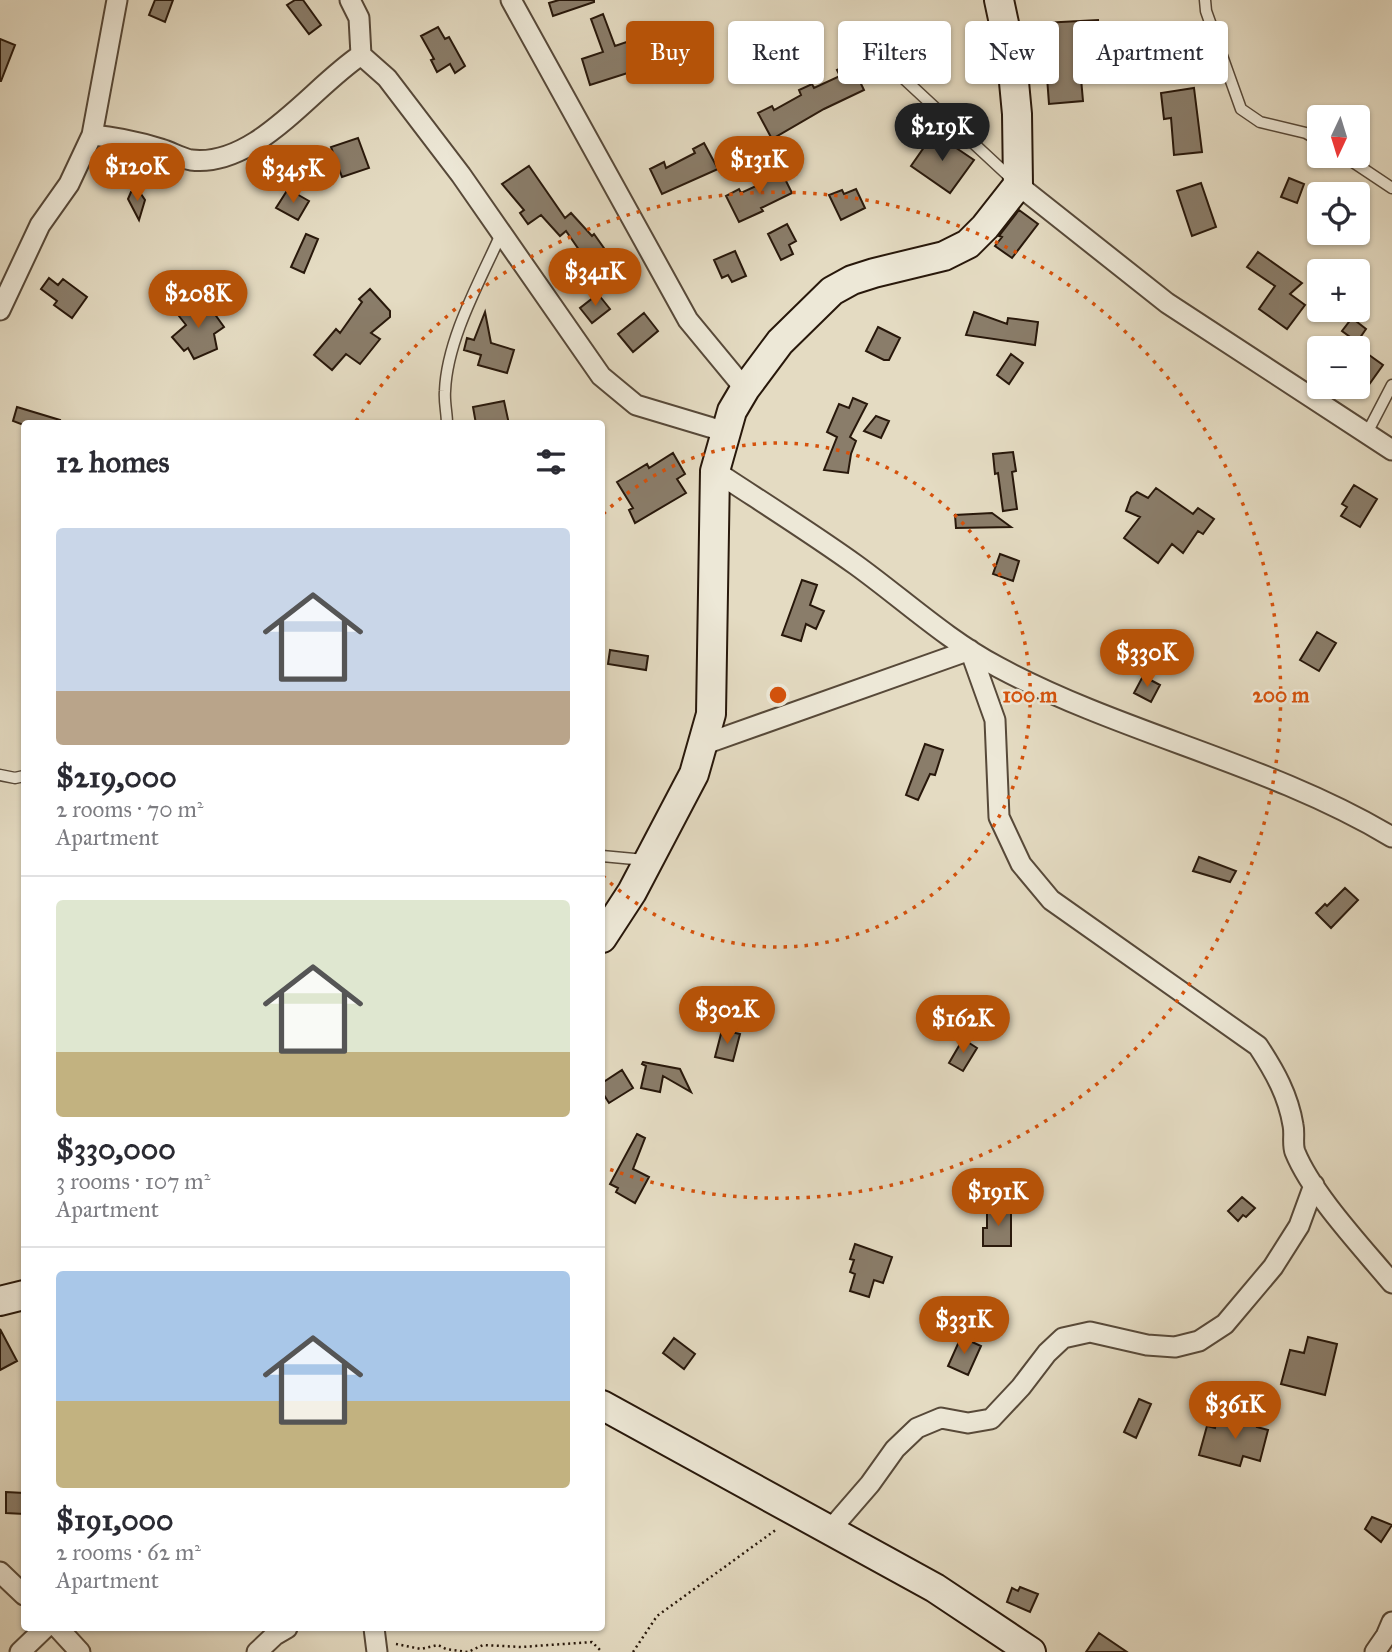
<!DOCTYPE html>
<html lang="en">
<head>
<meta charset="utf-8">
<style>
	body { margin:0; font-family:"IM FELL Great Primer",serif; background:#f2f2f3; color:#2b2b33; height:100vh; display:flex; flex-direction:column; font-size:26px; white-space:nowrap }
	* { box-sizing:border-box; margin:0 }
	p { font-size:23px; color:#7c7c81 }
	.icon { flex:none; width:38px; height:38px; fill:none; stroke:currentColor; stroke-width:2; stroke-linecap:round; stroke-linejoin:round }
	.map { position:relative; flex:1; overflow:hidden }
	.sheet { position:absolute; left:21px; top:420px; width:584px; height:1211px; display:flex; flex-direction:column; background:#fff; border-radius:7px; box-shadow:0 2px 5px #0004 }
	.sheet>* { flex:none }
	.top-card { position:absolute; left:626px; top:21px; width:660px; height:63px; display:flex; gap:14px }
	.needle { width:46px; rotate:184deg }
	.buttons { position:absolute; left:1307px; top:105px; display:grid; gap:14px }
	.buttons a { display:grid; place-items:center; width:63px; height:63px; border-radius:7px; background:#fff; box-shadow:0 2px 5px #0004; font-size:35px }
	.price { position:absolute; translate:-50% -60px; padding:0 16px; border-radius:24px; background:#b45309; color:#fff; font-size:23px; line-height:46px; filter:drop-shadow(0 2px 4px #0008) }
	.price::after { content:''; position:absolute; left:50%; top:42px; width:21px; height:16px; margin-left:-10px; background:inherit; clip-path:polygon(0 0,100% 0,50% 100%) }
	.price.current { background:#222; color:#fff }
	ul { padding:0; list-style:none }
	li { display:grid; align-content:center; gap:14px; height:371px; padding:0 35px }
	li+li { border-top:2px solid #e1e1e2 }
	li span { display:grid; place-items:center; height:217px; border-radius:7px; color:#555 }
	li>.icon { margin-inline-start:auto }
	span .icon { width:126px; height:126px; fill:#fffc; stroke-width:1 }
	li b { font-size:30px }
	h2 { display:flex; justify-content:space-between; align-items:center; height:84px; padding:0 35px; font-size:30px }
	.pill { padding:0 24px; border-radius:7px; background:#fff; box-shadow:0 2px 5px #0004; font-size:24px; line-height:63px }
	.pill.current { background:#b45309; color:#fff }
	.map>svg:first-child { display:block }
	.building { fill:#8a7d6a; stroke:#28180b; stroke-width:2 }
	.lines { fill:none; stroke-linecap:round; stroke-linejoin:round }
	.lane-casing { stroke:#574939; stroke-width:13 }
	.street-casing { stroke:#574939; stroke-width:23 }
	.secondary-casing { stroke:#28180b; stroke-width:32 }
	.path { stroke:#28180b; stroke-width:2.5; stroke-dasharray:2 3.5; stroke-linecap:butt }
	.lane { stroke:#ede8d7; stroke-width:10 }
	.street { stroke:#ede8d7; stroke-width:19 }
	.secondary { stroke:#ede8d7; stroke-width:28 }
	.ring { fill:none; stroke:#d5520c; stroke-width:3.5; stroke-dasharray:3.5 7 }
	.centre { fill:#d5520c; stroke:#ede8d7; stroke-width:3.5 }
	.ring-label { font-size:21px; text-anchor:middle; font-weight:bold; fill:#d5520c; stroke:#ede8d7; stroke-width:5; stroke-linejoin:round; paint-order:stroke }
</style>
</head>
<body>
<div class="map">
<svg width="1392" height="1652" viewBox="0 0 1392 1652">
	<rect width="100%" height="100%" fill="#e4dbc2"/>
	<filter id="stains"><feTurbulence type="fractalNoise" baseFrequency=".00286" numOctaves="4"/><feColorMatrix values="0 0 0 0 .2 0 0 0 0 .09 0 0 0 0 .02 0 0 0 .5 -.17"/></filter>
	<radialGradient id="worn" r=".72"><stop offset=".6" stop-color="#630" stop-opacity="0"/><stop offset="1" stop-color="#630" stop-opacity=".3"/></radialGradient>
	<path class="building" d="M 155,0 L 173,0 L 165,22 L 149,15 Z
		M 295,0 L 303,0 L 321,25 L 309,34 L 287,5 Z
		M 559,0 L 594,0 L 594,2 L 553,16 L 549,3 Z
		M 603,14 L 615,46 L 650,34 L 659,63 L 590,85 L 582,59 L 603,52 L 591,19 Z
		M 1098,20 L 1099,43 L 1078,44 L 1083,101 L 1049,104 L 1043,23 Z
		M 438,27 L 445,39 L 449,37 L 465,66 L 455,73 L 450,64 L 437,72 L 431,60 L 434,59 L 421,36 Z
		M 0,39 L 15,45 L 1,81 L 0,81 Z
		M 1176,40 L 1197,41 L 1196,56 L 1174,54 Z
		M 851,63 L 864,90 L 824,109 L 772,139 L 758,113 L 772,106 L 774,110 L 801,95 L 799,90 L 812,84 L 814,88 L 840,76 L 837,70 Z
		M 1194,88 L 1202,152 L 1174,155 L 1171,118 L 1164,119 L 1161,93 Z
		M 934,133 L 974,160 L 950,193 L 911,166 Z
		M 358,138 L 369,168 L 342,177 L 331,147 Z
		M 704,143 L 718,169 L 662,194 L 650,169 L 664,162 L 666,168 L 695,153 L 693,149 Z
		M 529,166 L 565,218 L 571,213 L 592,236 L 594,234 L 611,258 L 593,270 L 566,231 L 560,236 L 541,215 L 528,224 L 520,213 L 524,210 L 502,184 Z
		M 780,169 L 792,193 L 761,208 L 763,211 L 739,222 L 726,196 L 739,189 L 741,193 L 769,180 L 767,175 Z
		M 1289,178 L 1304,184 L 1297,203 L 1281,197 Z
		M 1201,183 L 1216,227 L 1192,236 L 1177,191 Z
		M 288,189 L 309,201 L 298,220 L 276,208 Z
		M 856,189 L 865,208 L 841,220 L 829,195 L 842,190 L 844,194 Z
		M 139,191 L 145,200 L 139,220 L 128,199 L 131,192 Z
		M 1019,210 L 1038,224 L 1012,258 L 995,246 L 1002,237 L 999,236 Z
		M 787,224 L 796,241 L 789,245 L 793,254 L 781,260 L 768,234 Z
		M 306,234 L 318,239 L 304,273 L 291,267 Z
		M 735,251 L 746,276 L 732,282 L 728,275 L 722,278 L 714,260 Z
		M 1258,252 L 1302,283 L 1290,294 L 1305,305 L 1287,329 L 1259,309 L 1275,286 L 1247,267 Z
		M 49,278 L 58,285 L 63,279 L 87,297 L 72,318 L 54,305 L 57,301 L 41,289 Z
		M 370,289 L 390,311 L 390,317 L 371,333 L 380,339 L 360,364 L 346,354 L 332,370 L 314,355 L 336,329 L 340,333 L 362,302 L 359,299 Z
		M 598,294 L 610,309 L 592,323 L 580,308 Z
		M 188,301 L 198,313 L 209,306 L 224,327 L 214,334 L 217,349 L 194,359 L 188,348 L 184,351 L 172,337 L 186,325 L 175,311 Z
		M 485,312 L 491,343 L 514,350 L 507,373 L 478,365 L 481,355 L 464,350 L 467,338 L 474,340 Z
		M 974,312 L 1007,324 L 1008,318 L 1038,322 L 1035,345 L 966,335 Z
		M 644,313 L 658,331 L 633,352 L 618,334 Z
		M 1352,318 L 1366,329 L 1357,342 L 1342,331 Z
		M 878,327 L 900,338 L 889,360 L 884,360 L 866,351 Z
		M 1358,347 L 1383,365 L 1368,386 L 1358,378 Z
		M 1011,354 L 1023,363 L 1009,384 L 997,375 Z
		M 853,398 L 867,404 L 850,437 L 856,441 L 851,454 L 848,473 L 824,470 L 837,437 L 827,432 L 839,404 L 849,408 Z
		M 504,401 L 509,424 L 476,424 L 473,407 Z
		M 17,407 L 60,420 L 59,424 L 21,424 L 13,421 Z
		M 876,416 L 889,421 L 881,438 L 864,431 Z
		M 1013,452 L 1016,471 L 1012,472 L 1017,509 L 1003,511 L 998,473 L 995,474 L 993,454 Z
		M 673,453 L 685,474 L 677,479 L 686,493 L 635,523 L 629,510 L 633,508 L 617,482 L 647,464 L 649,468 Z
		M 1354,485 L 1377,499 L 1360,527 L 1341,516 L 1347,507 L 1342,504 Z
		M 1156,488 L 1193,514 L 1198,508 L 1214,519 L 1203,534 L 1198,531 L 1183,553 L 1172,544 L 1158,563 L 1124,538 L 1140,517 L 1126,511 L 1131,497 L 1137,492 L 1148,498 Z
		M 992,513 L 1011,527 L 956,528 L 955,515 Z
		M 1000,554 L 1019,561 L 1013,581 L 993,574 Z
		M 802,580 L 817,585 L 810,605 L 824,611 L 816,629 L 806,624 L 801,641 L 782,635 Z
		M 1317,632 L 1336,643 L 1319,671 L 1300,660 Z
		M 610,650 L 648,656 L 646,670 L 608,664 Z
		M 1143,676 L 1160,685 L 1151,702 L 1134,693 Z
		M 925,744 L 943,750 L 935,775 L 930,774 L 918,800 L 906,795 Z
		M 1199,857 L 1236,871 L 1230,882 L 1193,871 Z
		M 1345,888 L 1358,900 L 1331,928 L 1316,913 L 1325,904 L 1327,906 Z
		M 722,1030 L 740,1034 L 733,1061 L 715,1057 Z
		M 963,1039 L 977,1048 L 963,1071 L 949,1063 Z
		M 643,1062 L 680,1069 L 691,1092 L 663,1076 L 660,1092 L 641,1088 L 646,1066 L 642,1064 Z
		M 622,1070 L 633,1088 L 609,1103 L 602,1092 L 602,1083 Z
		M 637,1134 L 645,1138 L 633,1169 L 649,1177 L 635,1203 L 616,1192 L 618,1188 L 610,1184 Z
		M 1242,1197 L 1255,1208 L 1246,1217 L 1243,1215 L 1238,1221 L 1228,1211 Z
		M 987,1208 L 1011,1208 L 1011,1246 L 983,1246 L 983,1228 L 987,1228 Z
		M 855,1244 L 892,1257 L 883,1283 L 874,1280 L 869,1297 L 850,1291 L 855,1274 L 850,1272 L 854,1260 L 850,1259 Z
		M 0,1329 L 17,1361 L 0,1370 Z
		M 961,1337 L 981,1346 L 968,1375 L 948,1366 Z
		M 1308,1337 L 1337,1344 L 1325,1395 L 1281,1384 L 1290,1350 L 1304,1353 Z
		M 674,1338 L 695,1354 L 684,1369 L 663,1353 Z
		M 1139,1399 L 1151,1404 L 1136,1438 L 1124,1432 Z
		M 1243,1412 L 1260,1417 L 1257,1427 L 1268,1430 L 1260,1461 L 1243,1456 L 1240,1466 L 1199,1455 L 1207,1426 L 1215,1428 L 1216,1422 L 1239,1425 Z
		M 6,1492 L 24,1493 L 24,1514 L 6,1513 Z
		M 1372,1517 L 1392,1525 L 1381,1542 L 1365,1529 Z
		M 1020,1587 L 1038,1594 L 1030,1612 L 1007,1602 L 1012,1588 L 1018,1591 Z
		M 1099,1633 L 1127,1652 L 1086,1652 Z"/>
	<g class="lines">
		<defs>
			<path id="lane" d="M 1205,0 L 1206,11 L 1241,109 L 1260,122 L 1306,133 L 1320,141
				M 901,76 L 1013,180
				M 1344,156 L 1392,188
				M 447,424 C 447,413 444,402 445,391 C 447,339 480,281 501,234
				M 1366,435 L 1392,385
				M 0,775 L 15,778 L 24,776
				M 602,856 L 645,860"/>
			<path id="street" d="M 350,0 L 359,18 L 361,55
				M 511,0 L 688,320 L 745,389
				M 92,135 C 116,137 138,142 161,149 C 171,152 181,158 191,160 C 256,168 312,87 361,55 L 387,78 L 461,175 L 601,376 L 636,405 L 726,432
				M 1018,185 L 1167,303 L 1392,450
				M 0,310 L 40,225 L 69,184 L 92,135 L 117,0
				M 715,471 C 762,502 810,532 856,565 C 903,599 947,640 998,667 C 1125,735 1268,763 1392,837
				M 702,745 L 970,650 L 995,720 L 999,817 L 1021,864 L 1051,900 L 1258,1046 C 1275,1072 1288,1095 1293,1125 C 1295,1134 1292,1144 1295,1152 C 1312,1194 1362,1247 1392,1283
				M 831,1529 L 870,1484 L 895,1449 L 917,1428 L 941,1418 L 968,1423 L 991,1419 L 1021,1387 L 1047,1353 L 1063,1338 L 1090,1332 L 1147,1345 L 1175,1347 L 1199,1341 L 1225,1324 L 1273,1267 L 1299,1226 L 1314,1185
				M 0,1572 L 24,1595
				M 58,1628 L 80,1652
				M 374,1628 L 377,1652
				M 20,1652 L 45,1628
				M 257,1652 L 275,1635 L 287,1628
				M 1375,1652 L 1386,1636 L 1392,1622"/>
			<path id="secondary" d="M 602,938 L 632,892 L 694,774 L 711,714 L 715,471 L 732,411 L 745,389 L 780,342 L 832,291 L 852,280 L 874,273 L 944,256 L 968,244 L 985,227 L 1018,185 L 1017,114 L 1012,61 L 999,0
				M 0,1301 L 24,1295
				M 602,1405 L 935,1588 L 1031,1652"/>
		</defs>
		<use href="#lane" class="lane-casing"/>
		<use href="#street" class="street-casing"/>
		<use href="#secondary" class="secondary-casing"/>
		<path class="path" d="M 396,1644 L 421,1649 L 438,1645 L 446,1649 L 468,1652 L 483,1645 L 521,1647 L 592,1642 L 602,1652
			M 633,1652 L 657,1616 L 777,1529"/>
		<use href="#lane" class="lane"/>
		<use href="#street" class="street"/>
		<use href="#secondary" class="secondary"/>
	</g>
	<g class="ring">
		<path d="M603 514A252 252 0 1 1 603 876"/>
		<path d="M356 421A503 503 0 1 1 606 1168"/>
	</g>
	<circle cx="778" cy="695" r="10" class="centre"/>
	<g class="ring-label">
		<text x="1030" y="702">100 m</text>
		<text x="1281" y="702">200 m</text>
	</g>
	<rect width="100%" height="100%" filter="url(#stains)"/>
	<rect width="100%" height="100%" fill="url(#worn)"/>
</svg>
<div class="buttons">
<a><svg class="needle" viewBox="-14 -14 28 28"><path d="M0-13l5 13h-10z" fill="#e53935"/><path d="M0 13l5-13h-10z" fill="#7c7c81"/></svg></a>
<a><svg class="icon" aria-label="locate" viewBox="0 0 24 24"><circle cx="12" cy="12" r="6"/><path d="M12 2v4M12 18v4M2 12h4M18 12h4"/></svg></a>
<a>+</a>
<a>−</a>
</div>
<b class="price current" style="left:942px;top:163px">$219K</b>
<b class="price" style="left:759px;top:196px">$131K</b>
<b class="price" style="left:137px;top:203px">$120K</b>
<b class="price" style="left:293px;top:205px">$345K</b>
<b class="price" style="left:595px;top:308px">$341K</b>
<b class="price" style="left:198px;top:330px">$208K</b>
<b class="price" style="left:1147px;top:689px">$330K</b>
<b class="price" style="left:727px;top:1046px">$302K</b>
<b class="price" style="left:963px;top:1055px">$162K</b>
<b class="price" style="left:998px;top:1228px">$191K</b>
<b class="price" style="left:964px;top:1356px">$331K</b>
<b class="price" style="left:1235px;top:1441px">$361K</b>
<div class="top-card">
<a class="pill current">Buy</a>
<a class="pill">Rent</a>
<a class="pill">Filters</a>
<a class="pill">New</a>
<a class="pill">Apartment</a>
</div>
<section class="sheet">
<h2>12 homes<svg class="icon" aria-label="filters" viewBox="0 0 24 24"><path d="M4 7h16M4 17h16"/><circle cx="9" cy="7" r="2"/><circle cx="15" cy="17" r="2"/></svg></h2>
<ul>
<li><span style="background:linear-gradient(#c9d6e8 75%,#b9a48a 0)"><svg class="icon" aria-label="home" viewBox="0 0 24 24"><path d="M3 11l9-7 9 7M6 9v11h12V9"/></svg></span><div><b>$219,000</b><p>2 rooms · 70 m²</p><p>Apartment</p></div></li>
<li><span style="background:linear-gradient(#dfe7d0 70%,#c2b280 0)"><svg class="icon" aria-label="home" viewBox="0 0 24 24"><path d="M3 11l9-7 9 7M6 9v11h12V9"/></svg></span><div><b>$330,000</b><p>3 rooms · 107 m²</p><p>Apartment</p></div></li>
<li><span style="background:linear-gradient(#a9c7e8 60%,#c2b280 0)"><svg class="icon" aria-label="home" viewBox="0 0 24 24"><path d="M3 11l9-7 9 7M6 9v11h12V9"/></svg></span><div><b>$191,000</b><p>2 rooms · 62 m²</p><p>Apartment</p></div></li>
</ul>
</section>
</div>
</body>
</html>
